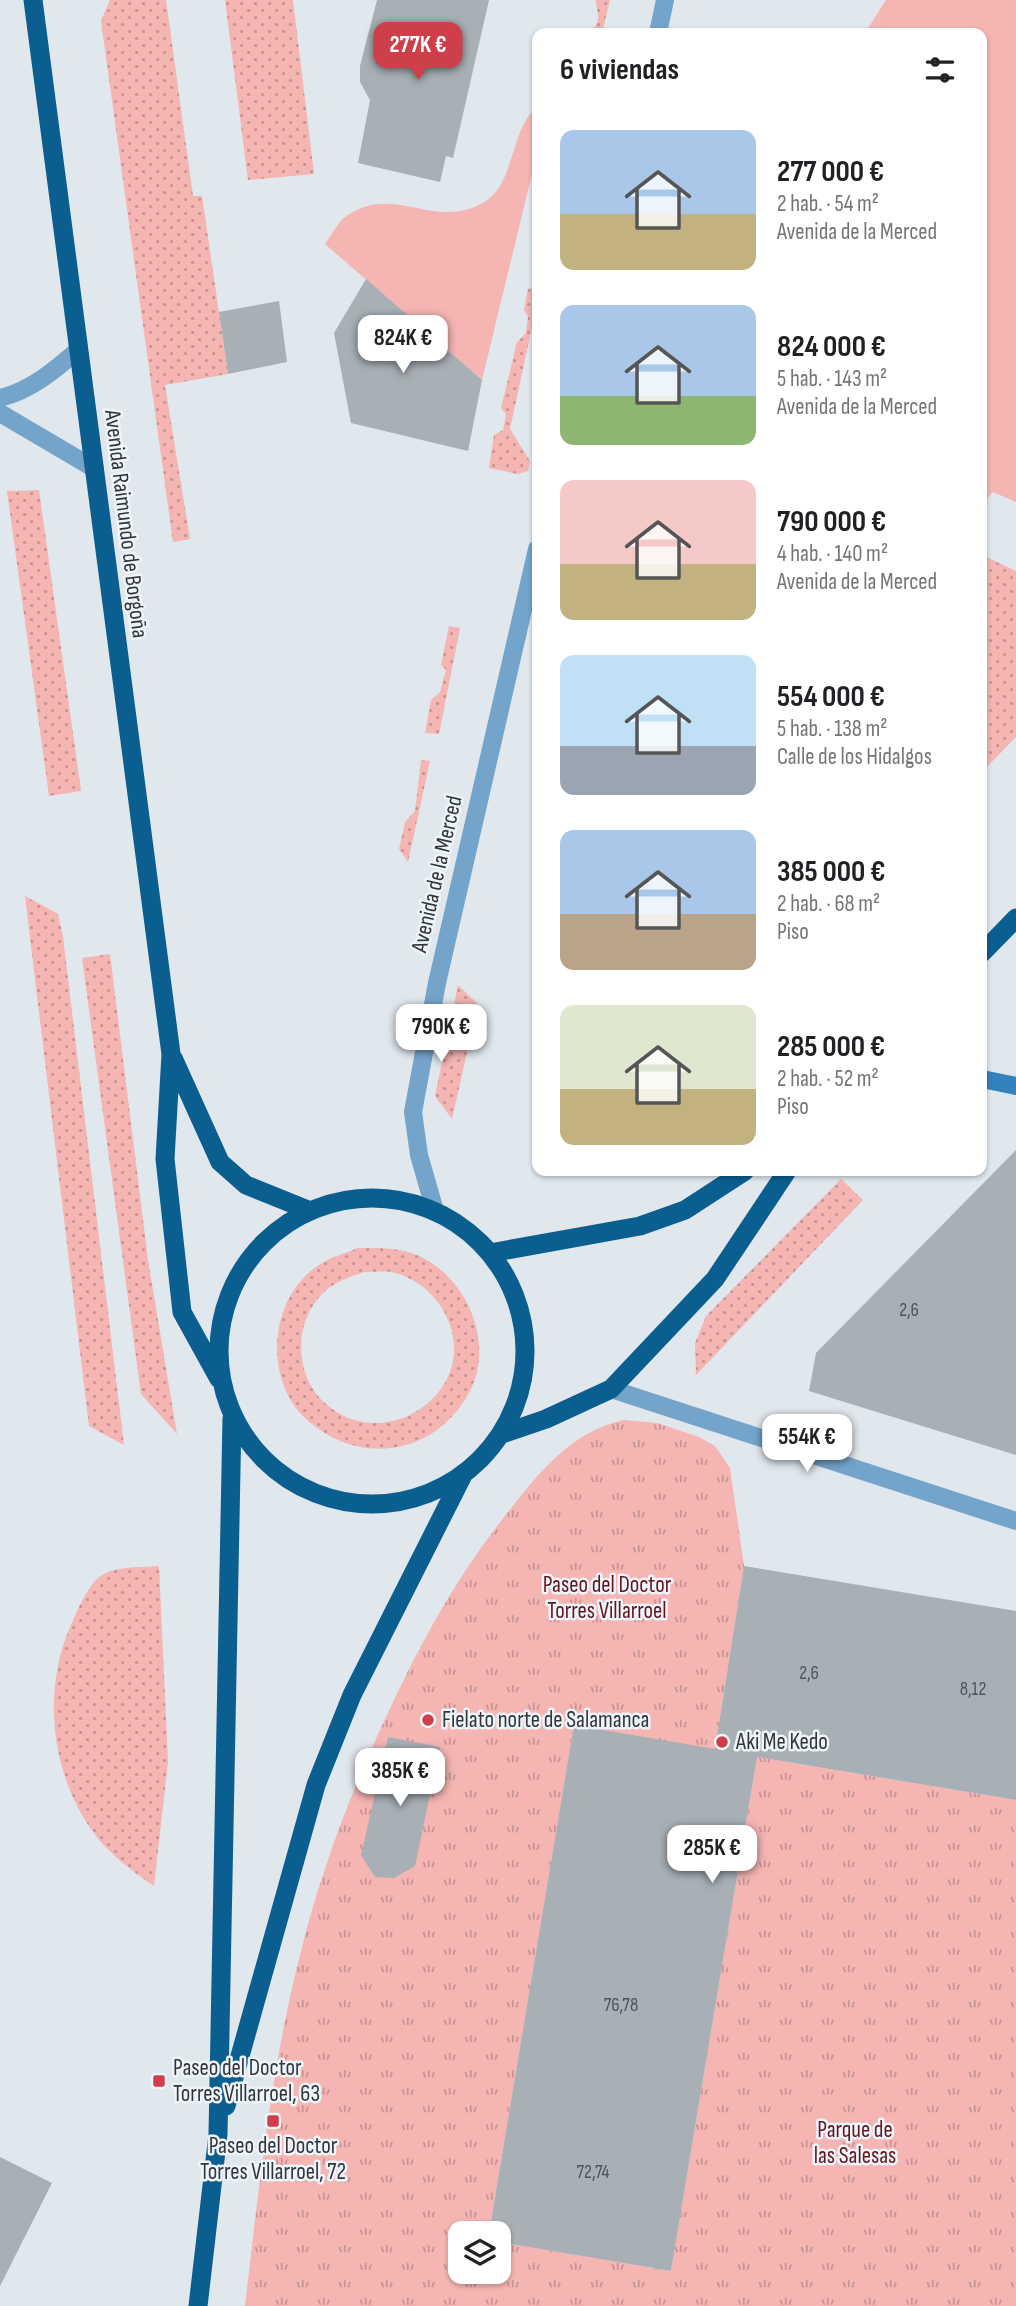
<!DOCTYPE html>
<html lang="es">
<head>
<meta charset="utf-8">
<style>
	body { margin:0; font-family:"Sofia Sans Condensed",sans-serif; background:#f6f6f6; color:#202124; height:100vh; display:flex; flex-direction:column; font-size:26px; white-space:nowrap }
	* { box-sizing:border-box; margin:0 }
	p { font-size:23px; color:#757577 }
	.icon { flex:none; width:38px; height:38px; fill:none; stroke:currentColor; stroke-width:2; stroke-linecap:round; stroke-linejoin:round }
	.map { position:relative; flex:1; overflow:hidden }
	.sheet { position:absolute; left:532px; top:28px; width:455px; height:1148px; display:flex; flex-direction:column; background:#fff; border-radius:14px; box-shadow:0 2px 5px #0004 }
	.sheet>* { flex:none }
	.fabs { position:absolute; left:448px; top:2221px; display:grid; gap:14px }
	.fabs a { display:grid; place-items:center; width:63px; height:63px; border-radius:14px; background:#fff; box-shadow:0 2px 5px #0004; font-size:35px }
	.price { position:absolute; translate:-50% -60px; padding:0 16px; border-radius:14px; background:#fff; color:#222; font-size:23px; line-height:46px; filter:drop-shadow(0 2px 4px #0008) }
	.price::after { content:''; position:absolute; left:50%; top:42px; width:21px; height:16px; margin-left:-10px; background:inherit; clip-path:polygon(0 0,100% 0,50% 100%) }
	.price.on { background:#cf3f4a; color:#fff }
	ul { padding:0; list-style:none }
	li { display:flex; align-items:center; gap:21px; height:175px; padding:0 28px }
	li span { display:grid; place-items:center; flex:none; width:196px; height:140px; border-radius:14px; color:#555 }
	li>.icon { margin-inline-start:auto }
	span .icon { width:84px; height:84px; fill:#fffc; stroke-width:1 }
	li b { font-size:30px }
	h2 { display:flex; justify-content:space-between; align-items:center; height:84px; padding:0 28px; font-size:30px }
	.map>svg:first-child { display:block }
	.grass { fill:url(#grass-dots); fill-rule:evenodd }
	.park { fill:url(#park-tufts) }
	.garden { fill:#f4b5b3 }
	.building { fill:#a8afb5 }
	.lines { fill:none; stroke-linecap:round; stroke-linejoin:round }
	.minor { stroke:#75a4cb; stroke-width:18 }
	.secondary { stroke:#3482bb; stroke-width:18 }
	.trunk { stroke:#0b5e90; stroke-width:19 }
	.poi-dot { fill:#cf3f4a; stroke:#edf5fb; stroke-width:2.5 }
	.labels { text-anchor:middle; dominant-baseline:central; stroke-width:5; stroke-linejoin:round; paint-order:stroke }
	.number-label { font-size:19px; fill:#505457 }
	.street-label { font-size:23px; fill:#333538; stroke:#edf5fb }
	.park-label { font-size:23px; fill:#64151c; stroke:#edf5fb }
	.poi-label { font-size:23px; fill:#333538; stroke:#edf5fb; text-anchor:start }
</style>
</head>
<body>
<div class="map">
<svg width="1016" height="2306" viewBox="0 0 1016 2306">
	<defs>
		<pattern id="grass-dots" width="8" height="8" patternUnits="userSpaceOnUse" patternTransform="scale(1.75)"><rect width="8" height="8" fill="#f4b5b3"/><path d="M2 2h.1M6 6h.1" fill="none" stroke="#c69493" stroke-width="1.8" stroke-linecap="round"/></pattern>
		<pattern id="park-tufts" width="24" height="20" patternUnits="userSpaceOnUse" patternTransform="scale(1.75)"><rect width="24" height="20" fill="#f4b5b3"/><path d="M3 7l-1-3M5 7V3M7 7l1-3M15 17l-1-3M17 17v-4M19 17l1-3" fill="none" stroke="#c69493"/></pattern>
	</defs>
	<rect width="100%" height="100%" fill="#e0e7ed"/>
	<path class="grass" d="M 110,0 L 166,0 L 193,196 L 202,196 L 228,374 L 165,385 L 190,539 L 173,542 L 101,21 Z
		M 225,0 L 293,0 L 314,174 L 248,180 Z
		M 596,0 L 610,0 L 602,33 L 589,33 C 603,20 597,17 596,0 Z
		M 536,287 L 537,304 L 510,429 L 530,461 L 528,471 L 518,474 L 489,468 L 494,435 L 503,430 L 506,414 L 501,408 L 517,342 L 526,333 L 528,317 L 524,310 L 528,289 Z
		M 39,490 L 81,791 L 49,796 L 7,491 Z
		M 982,555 L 1016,571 L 1016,737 L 982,772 Z
		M 449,626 L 460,628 L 439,734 L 425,733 L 431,700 L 440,692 L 446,670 L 441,665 Z
		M 421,760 L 430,761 L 408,862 L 399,849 L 405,822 L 415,811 Z
		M 25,896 L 58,914 L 63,937 L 124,1445 L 89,1426 Z
		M 110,954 L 148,1260 L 177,1434 L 141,1394 L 82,958 Z
		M 458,985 L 478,1004 L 452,1119 L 435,1096 Z
		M 841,1179 L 863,1200 L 696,1375 L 695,1343 L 706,1316 Z
		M 358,1248 C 381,1248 404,1247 425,1259 C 469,1283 494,1345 470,1391 C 435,1457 358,1467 305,1418 C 263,1378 269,1297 319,1265 C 330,1257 346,1253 358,1248 ZM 364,1272 C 373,1272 383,1271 391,1272 C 437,1281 469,1335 447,1379 C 424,1423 365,1439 326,1404 C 294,1377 293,1323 322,1294 C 334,1282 349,1277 364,1272 Z
		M 159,1566 L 168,1762 L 154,1886 C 131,1870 107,1853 91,1829 C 48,1767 42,1683 75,1616 C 80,1604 88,1588 97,1579 C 112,1565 140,1568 159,1566 Z"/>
	<path class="park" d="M 624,1420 L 657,1423 L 699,1437 L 715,1446 L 730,1468 L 744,1566 L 715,1750 L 574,1726 L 489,2233 L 460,2233 L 460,2272 L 499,2272 L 499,2242 L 671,2271 L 757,1757 L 1016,1800 L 1016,2306 L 245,2306 C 259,2187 271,2067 301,1951 C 323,1863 356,1779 395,1698 C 425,1635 458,1576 501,1521 C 534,1479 568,1432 624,1420 Z"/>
	<path class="garden" d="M 886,0 L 1016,0 L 1016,502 L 993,492 L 982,504 L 982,33 L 865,33 Z
		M 537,107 L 537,153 L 482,380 L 325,244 C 331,236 337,224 344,218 C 391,181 432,231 483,203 C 517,183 508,132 537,107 Z"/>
	<path class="building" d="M 377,0 L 489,0 L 453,158 L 446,156 L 440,182 L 358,163 L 370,100 L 360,82 L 360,66 Z
		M 366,279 L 482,380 L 468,451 L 351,423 L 334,333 Z
		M 279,301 L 287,362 L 228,374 L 219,312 Z
		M 1016,1150 L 1016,1455 L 809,1391 L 816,1353 Z
		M 744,1566 L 1016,1611 L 1016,1800 L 757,1757 L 671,2271 L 499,2242 L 499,2233 L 489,2233 L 574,1725 L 715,1749 Z
		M 388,1737 L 440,1747 L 415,1866 L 394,1878 L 375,1877 L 361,1855 Z
		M 0,2157 L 52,2183 L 0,2286 Z"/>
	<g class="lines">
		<path class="minor" d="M 658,33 L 665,0
			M 0,398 C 30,391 55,370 78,350
			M 0,413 L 95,469
			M 435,1211 L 419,1155 L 413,1112 L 437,983 L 537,549
			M 611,1389 L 1016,1521"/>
		<path class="secondary" d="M 982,1079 L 1016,1086"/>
		<path class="trunk" d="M 33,0 L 171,1054 L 165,1159 L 182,1312 L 219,1379
			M 982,953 L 1016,918
			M 173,1058 L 220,1162 L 246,1185 L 308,1210
			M219 1351a153 153 0 1 1 306 0a153 153 0 1 1-306 0Z
			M 490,1253 L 640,1226 L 685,1210 L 745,1171
			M 502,1434 L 546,1419 L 611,1389 L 715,1279 L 787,1171
			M 226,2106 L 316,1785 L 352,1695 L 463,1475
			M 198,2306 L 218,2134 L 232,1418"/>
	</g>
	<g class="poi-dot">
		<circle cx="428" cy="1720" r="7"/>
		<circle cx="722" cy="1742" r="7"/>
		<rect x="152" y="2074" width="14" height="14" rx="3.5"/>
		<rect x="266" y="2114" width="14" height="14" rx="3.5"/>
	</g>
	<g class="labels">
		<g class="number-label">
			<text x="909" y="1310">2,6</text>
			<text x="809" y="1673">2,6</text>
			<text x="973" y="1689">8,12</text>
			<text x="621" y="2005">76,78</text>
			<text x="593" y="2172">72,74</text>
		</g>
		<g class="street-label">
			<text transform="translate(126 524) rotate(83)">Avenida Raimundo de Borgoña</text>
			<text transform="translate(437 874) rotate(-77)">Avenida de la Merced</text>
		</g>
		<g class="park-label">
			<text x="607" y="1585">Paseo del Doctor<tspan x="607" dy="26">Torres Villarroel</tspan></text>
			<text x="855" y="2130">Parque de<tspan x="855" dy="26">las Salesas</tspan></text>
		</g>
		<g class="poi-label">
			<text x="442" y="1720">Fielato norte de Salamanca</text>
			<text x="736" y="1742">Aki Me Kedo</text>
			<text x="173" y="2068">Paseo del Doctor<tspan x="173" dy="26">Torres Villarroel, 63</tspan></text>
			<text x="273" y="2146" text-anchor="middle">Paseo del Doctor<tspan x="273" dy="26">Torres Villarroel, 72</tspan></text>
		</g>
	</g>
</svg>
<div class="fabs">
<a><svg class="icon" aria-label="layers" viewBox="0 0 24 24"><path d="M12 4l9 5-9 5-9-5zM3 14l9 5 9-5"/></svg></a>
</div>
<b class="price on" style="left:418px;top:82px">277K €</b>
<b class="price" style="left:403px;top:375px">824K €</b>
<b class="price" style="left:441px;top:1064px">790K €</b>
<b class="price" style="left:807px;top:1474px">554K €</b>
<b class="price" style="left:400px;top:1808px">385K €</b>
<b class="price" style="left:712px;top:1885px">285K €</b>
<section class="sheet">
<h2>6 viviendas<svg class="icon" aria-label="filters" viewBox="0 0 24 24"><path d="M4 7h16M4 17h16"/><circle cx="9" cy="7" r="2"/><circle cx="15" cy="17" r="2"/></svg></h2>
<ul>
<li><span style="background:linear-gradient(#a9c7e8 60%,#c2b280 0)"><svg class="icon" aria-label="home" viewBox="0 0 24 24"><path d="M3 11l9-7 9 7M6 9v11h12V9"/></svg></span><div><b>277 000 €</b><p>2 hab. · 54 m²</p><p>Avenida de la Merced</p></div></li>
<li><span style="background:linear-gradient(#a9c7e8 65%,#8fb573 0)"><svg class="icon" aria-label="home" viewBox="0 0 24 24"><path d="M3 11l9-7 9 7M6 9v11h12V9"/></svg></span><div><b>824 000 €</b><p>5 hab. · 143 m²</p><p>Avenida de la Merced</p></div></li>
<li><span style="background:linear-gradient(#f6c9c9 60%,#c2b280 0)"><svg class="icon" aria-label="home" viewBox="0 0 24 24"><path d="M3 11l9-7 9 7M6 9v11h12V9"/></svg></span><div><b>790 000 €</b><p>4 hab. · 140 m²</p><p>Avenida de la Merced</p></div></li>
<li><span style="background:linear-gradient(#bfe0f5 65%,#9aa5b1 0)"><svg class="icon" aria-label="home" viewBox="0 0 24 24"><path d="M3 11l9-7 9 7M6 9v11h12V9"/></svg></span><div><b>554 000 €</b><p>5 hab. · 138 m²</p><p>Calle de los Hidalgos</p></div></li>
<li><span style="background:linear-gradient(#a9c7e8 60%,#b9a48a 0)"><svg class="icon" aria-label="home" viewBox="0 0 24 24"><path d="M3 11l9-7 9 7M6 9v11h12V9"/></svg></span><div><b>385 000 €</b><p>2 hab. · 68 m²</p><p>Piso</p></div></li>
<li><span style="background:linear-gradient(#dfe7d0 60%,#c2b280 0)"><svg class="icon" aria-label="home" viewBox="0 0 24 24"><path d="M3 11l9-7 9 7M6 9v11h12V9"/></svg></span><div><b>285 000 €</b><p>2 hab. · 52 m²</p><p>Piso</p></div></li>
</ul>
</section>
</div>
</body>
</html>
